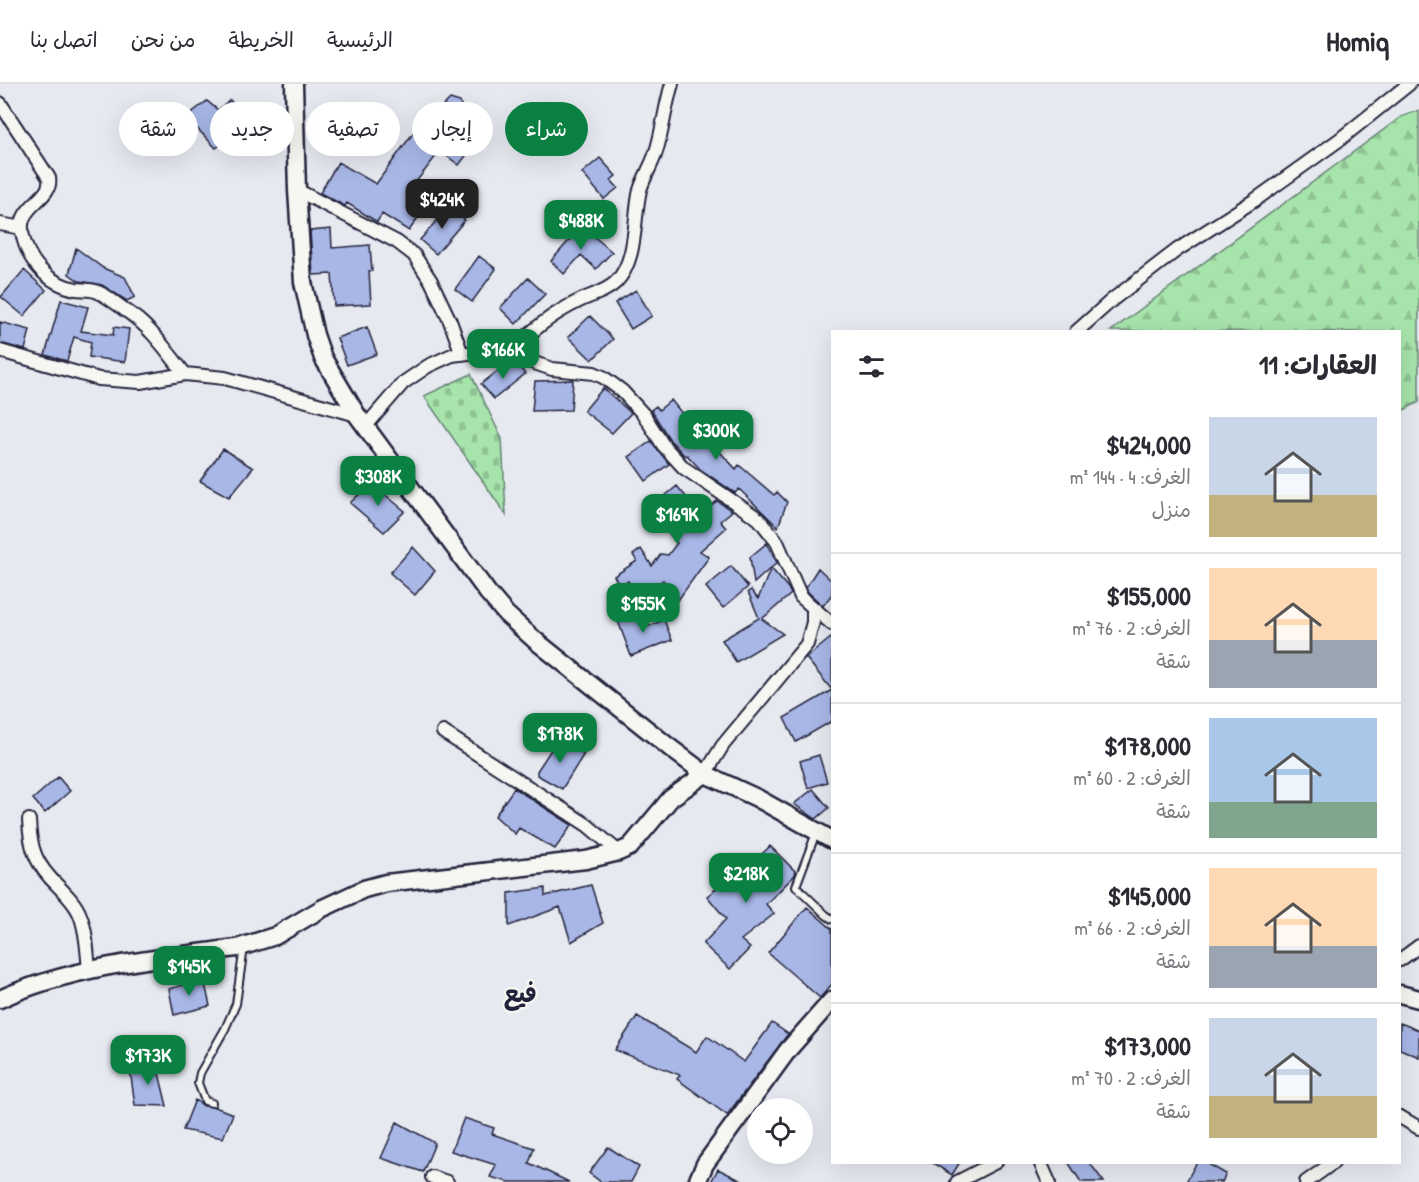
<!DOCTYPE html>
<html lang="ar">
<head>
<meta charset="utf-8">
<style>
	body { margin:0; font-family:"Patrick Hand","Playpen Sans Arabic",sans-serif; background:#f2f2f3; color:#2b2b33; direction:rtl; height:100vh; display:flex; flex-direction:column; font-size:22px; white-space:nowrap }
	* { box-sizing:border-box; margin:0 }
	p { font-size:20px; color:#7c7c81 }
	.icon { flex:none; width:33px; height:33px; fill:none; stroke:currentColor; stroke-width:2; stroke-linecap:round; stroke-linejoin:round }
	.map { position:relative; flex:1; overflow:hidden; direction:ltr }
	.details { position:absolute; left:831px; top:246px; width:570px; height:834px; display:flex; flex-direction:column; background:#fff; border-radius:0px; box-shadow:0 6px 24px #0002; direction:rtl }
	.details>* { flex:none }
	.hud { position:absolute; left:18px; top:18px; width:570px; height:54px; direction:rtl; display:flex; gap:12px }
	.fabs { position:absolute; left:747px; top:1014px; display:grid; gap:12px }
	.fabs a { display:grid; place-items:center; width:66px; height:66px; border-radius:50%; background:#fff; box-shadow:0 6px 24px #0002; font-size:30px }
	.price { position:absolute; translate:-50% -51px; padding:0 14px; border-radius:12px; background:#0b8043; color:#fff; font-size:20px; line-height:39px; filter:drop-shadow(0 2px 3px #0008) }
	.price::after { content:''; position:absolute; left:50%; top:36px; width:18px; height:14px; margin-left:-9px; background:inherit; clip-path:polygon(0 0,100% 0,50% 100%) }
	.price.selected { background:#222; color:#fff }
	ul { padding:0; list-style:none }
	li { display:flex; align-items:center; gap:18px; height:150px; padding:0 24px }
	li+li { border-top:2px solid #e1e1e2 }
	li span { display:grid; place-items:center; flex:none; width:168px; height:120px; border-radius:0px; color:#555 }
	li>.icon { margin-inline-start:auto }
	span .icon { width:72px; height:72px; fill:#fffc; stroke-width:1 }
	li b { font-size:26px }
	h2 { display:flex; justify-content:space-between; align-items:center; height:72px; padding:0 24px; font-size:26px }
	.tag { padding:0 21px; border-radius:27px; background:#fff; box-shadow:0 6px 24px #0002; font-size:21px; line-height:54px }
	.tag.selected { background:#0b8043; color:#fff }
	header { display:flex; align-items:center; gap:36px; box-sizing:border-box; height:84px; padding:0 30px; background:#fff; border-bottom:2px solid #e1e1e2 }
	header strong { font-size:28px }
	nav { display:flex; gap:33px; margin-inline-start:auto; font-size:21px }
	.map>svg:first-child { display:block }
	.forest { fill:url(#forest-firs); stroke:#648373; stroke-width:1.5 }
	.cemetery { fill:url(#cemetery-stones); stroke:#648373; stroke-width:1.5 }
	.building { fill:#a8b7e6; stroke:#22223b; stroke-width:1.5 }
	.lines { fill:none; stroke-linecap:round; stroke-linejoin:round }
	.lane-casing { stroke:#22223b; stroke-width:10 }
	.street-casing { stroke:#22223b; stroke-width:16 }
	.secondary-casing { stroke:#22223b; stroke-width:21 }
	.lane { stroke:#f6f6f2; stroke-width:6 }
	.street { stroke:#f6f6f2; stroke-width:12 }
	.secondary { stroke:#f6f6f2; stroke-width:16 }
	.labels { text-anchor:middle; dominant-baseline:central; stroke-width:4.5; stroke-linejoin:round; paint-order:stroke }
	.quarter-label { font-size:24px; font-weight:bold; fill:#22223b; stroke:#f6f6f2 }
</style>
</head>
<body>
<header>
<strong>Homiq</strong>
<nav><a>الرئيسية</a><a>الخريطة</a><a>من نحن</a><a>اتصل بنا</a></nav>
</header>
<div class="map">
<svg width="1419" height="1098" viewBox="0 0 1419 1098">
	<defs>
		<pattern id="forest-firs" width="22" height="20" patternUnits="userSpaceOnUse" patternTransform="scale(1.5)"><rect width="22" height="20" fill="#a7e4ab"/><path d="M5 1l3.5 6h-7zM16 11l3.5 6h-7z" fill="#8fc394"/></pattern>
		<pattern id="cemetery-stones" width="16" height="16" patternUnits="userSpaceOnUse" patternTransform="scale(1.5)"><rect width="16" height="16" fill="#a7e4ab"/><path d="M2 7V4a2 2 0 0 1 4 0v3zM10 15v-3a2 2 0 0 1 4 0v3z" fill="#8fc394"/></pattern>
	</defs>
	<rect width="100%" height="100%" fill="#e6e9f0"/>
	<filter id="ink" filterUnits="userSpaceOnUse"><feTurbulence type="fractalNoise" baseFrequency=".0167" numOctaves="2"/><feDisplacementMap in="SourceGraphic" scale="12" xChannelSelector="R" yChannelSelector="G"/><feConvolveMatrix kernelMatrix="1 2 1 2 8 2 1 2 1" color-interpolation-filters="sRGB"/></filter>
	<g filter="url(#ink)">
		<path class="forest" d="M 1419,26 L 1419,318 L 1400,328 L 1400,248 L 1111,247 L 1401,33 Z"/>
		<path class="cemetery" d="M 471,290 L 502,355 L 506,431 L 424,312 Z"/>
		<path class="building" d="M 450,15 L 460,18 L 463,27 L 458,34 L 481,52 L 459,81 L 440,67 L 412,103 L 432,113 L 409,147 L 382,130 L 377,138 L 347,119 L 345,122 L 320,109 L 338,78 L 376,100 L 432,23 L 439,26 Z
			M 230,16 L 249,40 L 216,64 L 186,33 L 207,17 L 218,26 Z
			M 545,29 L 552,38 L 560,32 L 572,48 L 548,66 L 529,40 Z
			M 600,74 L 616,92 L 611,96 L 618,104 L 604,115 L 582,89 Z
			M 448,123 L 465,136 L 436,170 L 420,156 Z
			M 582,142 L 612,168 L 596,185 L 581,171 L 564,190 L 551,177 Z
			M 331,145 L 332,164 L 370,161 L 372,187 L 369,187 L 371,220 L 334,222 L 332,190 L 313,191 L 310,147 Z
			M 76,164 L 103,184 L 125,193 L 135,213 L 127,217 L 102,201 L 79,197 L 69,190 Z
			M 479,172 L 496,185 L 472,218 L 455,205 Z
			M 24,186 L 46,206 L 24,232 L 1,213 Z
			M 528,194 L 545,210 L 516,240 L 500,224 Z
			M 636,206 L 652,232 L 631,245 L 615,219 Z
			M 61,216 L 88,223 L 81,247 L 113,251 L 114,243 L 129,245 L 125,278 L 89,273 L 91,258 L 74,253 L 67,277 L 45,271 Z
			M 590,232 L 613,255 L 592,276 L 568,253 Z
			M 0,238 L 30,246 L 25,266 L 0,259 Z
			M 367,243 L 377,270 L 347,281 L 337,254 Z
			M 508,279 L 519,282 L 525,290 L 494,315 L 481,300 Z
			M 573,296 L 571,326 L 532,327 L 535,297 Z
			M 603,304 L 631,329 L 612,349 L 584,327 Z
			M 671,316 L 688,337 L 692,334 L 708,352 L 706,353 L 736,385 L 739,381 L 774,411 L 777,408 L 787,418 L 778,443 L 739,405 L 735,409 L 700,385 L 687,371 L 685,372 L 670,356 L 651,326 L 656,322 L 659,326 Z
			M 651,357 L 669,380 L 646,397 L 629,373 Z
			M 223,365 L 253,384 L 229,413 L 200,397 Z
			M 371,399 L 405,427 L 384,448 L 350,419 Z
			M 677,402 L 701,431 L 717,417 L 732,427 L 720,437 L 726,444 L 700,467 L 709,473 L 678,516 L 663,496 L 638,513 L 628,497 L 620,502 L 614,492 L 637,477 L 633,471 L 641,465 L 652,482 L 661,470 L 668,471 L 677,459 L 649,425 Z
			M 767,459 L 777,479 L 771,484 L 788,504 L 791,510 L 762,535 L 783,550 L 736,578 L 722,556 L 759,534 L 748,508 L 751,506 L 758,515 L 771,484 L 754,499 L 750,473 Z
			M 413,463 L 435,487 L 415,511 L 390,489 Z
			M 731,482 L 748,503 L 723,524 L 706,503 Z
			M 818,484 L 832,497 L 832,510 L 823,522 L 808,508 L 806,503 Z
			M 638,529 L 644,544 L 664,536 L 672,556 L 631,572 L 618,537 Z
			M 832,553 L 832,637 L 796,658 L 784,634 L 832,606 L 806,574 Z
			M 558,655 L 584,670 L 562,705 L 537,691 L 537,687 Z
			M 819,671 L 827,698 L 808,704 L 800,677 Z
			M 58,693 L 70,707 L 45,729 L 33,715 Z
			M 514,704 L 572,741 L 555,765 L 519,744 L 515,750 L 495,732 Z
			M 813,705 L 829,724 L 816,735 L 794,720 Z
			M 770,762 L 796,788 L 794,792 L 766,820 L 774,830 L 741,856 L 750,864 L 730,885 L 703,860 L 726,835 L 707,812 L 739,786 L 742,790 Z
			M 591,801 L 603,839 L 571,858 L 560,823 L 509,842 L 509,809 L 545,804 L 545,812 Z
			M 807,823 L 832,845 L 832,900 L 820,914 L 768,869 Z
			M 204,895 L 210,922 L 174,931 L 169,905 Z
			M 637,932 L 696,968 L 707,952 L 744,978 L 772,939 L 788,950 L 727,1031 L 677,995 L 680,991 L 615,966 Z
			M 1400,939 L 1419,946 L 1419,973 L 1400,965 Z
			M 156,977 L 167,1022 L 135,1021 L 130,986 Z
			M 195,1016 L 204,1022 L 215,1023 L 233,1030 L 223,1054 L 183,1046 Z
			M 464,1034 L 494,1044 L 492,1050 L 534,1064 L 529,1079 L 569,1098 L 509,1098 L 490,1093 L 496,1081 L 451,1067 Z
			M 397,1038 L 435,1059 L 423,1088 L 381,1074 Z
			M 608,1063 L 639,1083 L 631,1098 L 601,1098 L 589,1089 Z
			M 931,1078 L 960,1078 L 952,1091 Z
			M 1068,1078 L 1089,1078 L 1104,1098 L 1081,1098 Z
			M 1197,1078 L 1205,1078 L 1226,1090 L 1222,1098 L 1186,1098 Z
			M 718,1085 L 744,1098 L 711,1098 Z"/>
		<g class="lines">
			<defs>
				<path id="lane" d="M 816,749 L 796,802 L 826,831 L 832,835
					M 212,1019 L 205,1017 L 198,999 L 200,989 L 225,945 L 236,920 L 244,863"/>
				<path id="street" d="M 0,19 L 49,94 C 53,115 18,121 22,148 C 27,177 48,200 76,205 C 83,206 92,205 98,208 C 107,212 117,220 125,226 C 150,242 167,267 185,290
					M 297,106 L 397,158 L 414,171 L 431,197 L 450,237 L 462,270
					M 0,140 L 22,144
					M 1076,248 L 1112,216 L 1177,166 L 1255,116 L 1339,56 L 1409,0
					M 0,267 L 99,295 L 140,298 L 185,290 L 225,294 L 357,331
					M 510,270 C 529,248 552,230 579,217 C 591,211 606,208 616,198 C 638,175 633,135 640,106 C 644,93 652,81 656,68 C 663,46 665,22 672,0
					M 365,343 L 403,299 L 428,282 L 452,271 L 485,267 L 502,268 L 552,285 L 594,289 L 603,293 L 622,307 L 644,331 L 663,361 L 684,384 L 759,435 L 777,458 L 801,513 L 832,540
					M 443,648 L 587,741 L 619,768
					M 705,690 L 723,661 L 807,560 L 813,538 L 813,524
					M 29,736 C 30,765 36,781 58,802 C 66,810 76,820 80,831 C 87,848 87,868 89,886
					M 1400,876 L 1419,862
					M 1400,1033 L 1419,1044
					M 1040,1078 L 1049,1098
					M 432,1093 L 447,1098
					M 957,1098 L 996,1078
					M 1306,1098 L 1334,1078"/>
				<path id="secondary" d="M 294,0 L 297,106 L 303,198 L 315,251 L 323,274 L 357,331 L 488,509 L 506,530 L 536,557 L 669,663 L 705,690 L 757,714 L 832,756
					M 1400,910 L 1419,915
					M 0,915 C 72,882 159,874 237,864 L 275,852 L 321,825 L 364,805 L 386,799 L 586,776 L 619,768 L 630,763 L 671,714 L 705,690
					M 697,1098 L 705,1080 L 788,966 L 832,916"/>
			</defs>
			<use href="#lane" class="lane-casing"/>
			<use href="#street" class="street-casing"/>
			<use href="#secondary" class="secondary-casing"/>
			<use href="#lane" class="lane"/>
			<use href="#street" class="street"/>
			<use href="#secondary" class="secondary"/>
		</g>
	</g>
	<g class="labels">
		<g class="quarter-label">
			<text x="520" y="909">فيع</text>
		</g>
	</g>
</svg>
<div class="fabs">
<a><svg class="icon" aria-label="locate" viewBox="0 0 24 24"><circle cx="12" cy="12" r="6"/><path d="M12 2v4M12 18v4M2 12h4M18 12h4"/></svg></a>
</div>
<b class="price selected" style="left:442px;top:146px">$424K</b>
<b class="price" style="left:581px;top:167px">$488K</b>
<b class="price" style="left:503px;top:296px">$166K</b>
<b class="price" style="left:716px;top:377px">$300K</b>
<b class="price" style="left:378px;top:423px">$308K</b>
<b class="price" style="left:677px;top:461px">$169K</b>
<b class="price" style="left:643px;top:550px">$155K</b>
<b class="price" style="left:560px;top:680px">$178K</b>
<b class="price" style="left:746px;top:820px">$218K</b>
<b class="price" style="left:189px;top:913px">$145K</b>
<b class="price" style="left:148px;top:1002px">$173K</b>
<div class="hud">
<a class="tag selected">شراء</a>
<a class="tag">إيجار</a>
<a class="tag">تصفية</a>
<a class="tag">جديد</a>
<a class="tag">شقة</a>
</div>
<section class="details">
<h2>العقارات: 11<svg class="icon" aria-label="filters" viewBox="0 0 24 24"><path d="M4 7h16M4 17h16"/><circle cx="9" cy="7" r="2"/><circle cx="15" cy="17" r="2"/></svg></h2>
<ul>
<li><span style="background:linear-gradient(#c9d6e8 65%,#c2b280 0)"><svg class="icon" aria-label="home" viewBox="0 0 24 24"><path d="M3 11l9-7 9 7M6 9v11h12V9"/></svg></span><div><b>$424,000</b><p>الغرف: 4 · 144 m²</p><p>منزل</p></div></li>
<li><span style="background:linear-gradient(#ffd9b3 60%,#9aa5b1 0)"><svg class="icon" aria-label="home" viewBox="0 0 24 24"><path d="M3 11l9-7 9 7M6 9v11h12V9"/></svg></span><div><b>$155,000</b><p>الغرف: 2 · 76 m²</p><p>شقة</p></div></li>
<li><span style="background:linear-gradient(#a9c7e8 70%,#7fa58c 0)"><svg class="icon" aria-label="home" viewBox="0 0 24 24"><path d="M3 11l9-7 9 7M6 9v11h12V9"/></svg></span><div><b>$178,000</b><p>الغرف: 2 · 60 m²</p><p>شقة</p></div></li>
<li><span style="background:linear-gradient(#ffd9b3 65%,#9aa5b1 0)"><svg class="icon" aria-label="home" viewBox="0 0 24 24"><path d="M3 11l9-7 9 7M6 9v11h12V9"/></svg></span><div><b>$145,000</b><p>الغرف: 2 · 66 m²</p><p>شقة</p></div></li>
<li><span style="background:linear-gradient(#c9d6e8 65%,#c2b280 0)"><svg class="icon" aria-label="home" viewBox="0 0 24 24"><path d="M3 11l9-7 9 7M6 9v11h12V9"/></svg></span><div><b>$173,000</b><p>الغرف: 2 · 70 m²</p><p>شقة</p></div></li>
</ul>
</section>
</div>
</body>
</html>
